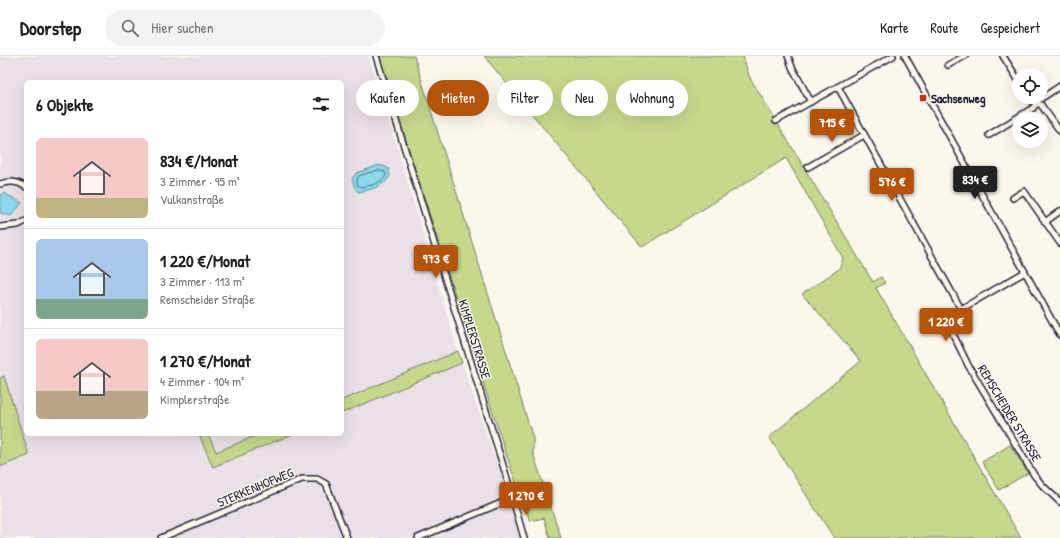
<!DOCTYPE html>
<html lang="de">
<head>
<meta charset="utf-8">
<style>
	body { margin:0; font-family:"Patrick Hand",sans-serif; background:#f2f2f2; color:#202124; height:100vh; display:flex; flex-direction:column; font-size:15px; white-space:nowrap }
	* { box-sizing:border-box; margin:0 }
	p { font-size:13px; color:#757577 }
	.icon { flex:none; width:22px; height:22px; fill:none; stroke:currentColor; stroke-width:2; stroke-linecap:round; stroke-linejoin:round }
	.map { position:relative; flex:1; overflow:hidden }
	.panel { position:absolute; left:24px; top:24px; width:320px; height:356px; display:flex; flex-direction:column; background:#fff; border-radius:6px; box-shadow:0 4px 16px #0002 }
	.panel>* { flex:none }
	.guide { position:absolute; left:356px; top:24px; width:380px; height:36px; display:flex; gap:8px }
	.fabs { position:absolute; left:1012px; top:12px; display:grid; gap:8px }
	.fabs a { display:grid; place-items:center; width:36px; height:36px; border-radius:50%; background:#fff; box-shadow:0 4px 16px #0002; font-size:20px }
	.price { position:absolute; translate:-50% -34px; padding:0 9px; border-radius:4px; background:#b45309; color:#fff; font-size:13px; line-height:26px; filter:drop-shadow(0 1px 2px #0008) }
	.price::after { content:''; position:absolute; left:50%; top:24px; width:12px; height:9px; margin-left:-6px; background:inherit; clip-path:polygon(0 0,100% 0,50% 100%) }
	.price.current { background:#222; color:#fff }
	ul { padding:0; list-style:none }
	li { display:flex; align-items:center; gap:12px; height:100px; padding:0 12px }
	li+li { border-top:1px solid #e0e0e0 }
	li span { display:grid; place-items:center; flex:none; width:112px; height:80px; border-radius:6px; color:#555 }
	li>.icon { margin-inline-start:auto }
	span .icon { width:48px; height:48px; fill:#fffc; stroke-width:1 }
	li b { font-size:17px }
	h2 { display:flex; justify-content:space-between; align-items:center; height:48px; padding:0 12px; font-size:17px }
	.chip { padding:0 14px; border-radius:18px; background:#fff; box-shadow:0 4px 16px #0002; font-size:14px; line-height:36px }
	.chip.current { background:#b45309; color:#fff }
	header { display:flex; align-items:center; gap:24px; box-sizing:border-box; height:56px; padding:0 20px; background:#fff; border-bottom:1px solid #e0e0e0 }
	header strong { font-size:19px }
	nav { display:flex; gap:22px; margin-inline-start:auto; font-size:14px }
	.search { width:280px; height:36px; background:#f2f2f2; display:flex; align-items:center; gap:10px; box-sizing:border-box; padding:0 14px; border-radius:22px; color:#757577; font-size:15px }
	.map>svg:first-child { display:block }
	.built { fill:#eae1e8 }
	.green { fill:#c6d88c; stroke:#747d64 }
	.water { fill:#8bd9e9; stroke:#6190a3 }
	.lines { fill:none; stroke-linecap:round; stroke-linejoin:round }
	.shore { stroke:#4c6b81; stroke-width:1 }
	.minor-casing { stroke:#22223b; stroke-width:8 }
	.minor { stroke:#fbf7ec; stroke-width:5 }
	.poi-dot { fill:#c8321e; stroke:#fbf7ec; stroke-width:1.5 }
	.labels { text-anchor:middle; dominant-baseline:central; stroke-width:3; stroke-linejoin:round; paint-order:stroke }
	.poi-label { font-size:13px; font-weight:bold; fill:#22223b; stroke:#fbf7ec; text-anchor:start }
	.street-label { font-size:13px; fill:#22223b; stroke:#fbf7ec }
</style>
</head>
<body>
<header>
<strong>Doorstep</strong>
<div class="search"><svg class="icon" aria-label="search" viewBox="0 0 24 24"><circle cx="10" cy="10" r="6"/><path d="M15 15l6 6"/></svg>Hier suchen</div>
<nav><a>Karte</a><a>Route</a><a>Gespeichert</a></nav>
</header>
<div class="map">
<svg width="1060" height="482" viewBox="0 0 1060 482">
	<rect width="100%" height="100%" fill="#fbf7ec"/>
	<filter id="ink" filterUnits="userSpaceOnUse"><feTurbulence type="fractalNoise" baseFrequency=".025" numOctaves="2"/><feDisplacementMap in="SourceGraphic" scale="8" xChannelSelector="R" yChannelSelector="G"/><feConvolveMatrix kernelMatrix="1 2 1 2 8 2 1 2 1" color-interpolation-filters="sRGB"/></filter>
	<g filter="url(#ink)">
		<path class="built" d="M 0,0 L 369,0 L 399,97 L 458,295 L 342,344 L 342,26 L 26,26 L 26,378 L 199,378 L 213,411 L 293,378 L 342,378 L 342,357 L 462,307 L 523,482 L 0,482 L 0,411 L 29,399 L 4,320 L 0,322 Z
			M 208,378 L 260,378 L 216,397 Z"/>
		<path class="green" d="M 379,0 L 414,0 L 533,382 L 533,397 L 561,482 L 550,482 L 544,462 L 530,465 L 507,401 Z
			M 484,0 L 743,0 L 749,20 L 873,226 L 881,221 L 885,227 L 876,232 L 1021,482 L 834,482 L 769,381 L 861,305 L 802,238 L 839,213 L 843,202 L 786,102 L 642,191 Z
			M 458,295 L 462,307 L 342,357 L 342,344 Z
			M 4,320 L 29,399 L 0,411 L 0,322 Z
			M 199,378 L 208,378 L 216,396 L 260,378 L 293,378 L 213,411 Z
			M 1010,389 L 1028,417 L 999,434 L 982,406 Z"/>
		<path class="water" d="M 379,109 L 388,112 L 390,120 C 383,131 371,134 358,136 L 354,130 L 352,122 L 357,117 Z
			M 4,137 L 22,147 L 11,160 L 0,157 L 0,140 Z"/>
		<g class="lines">
			<path class="shore" d="M 379,114 L 385,116 L 386,120 C 381,128 369,130 360,131 L 357,128 L 357,123 L 359,120 Z"/>
			<defs>
				<path id="minor" d="M 376,0 L 506,419 L 524,482
					M 788,0 L 792,11 L 811,46
					M 905,0 L 1060,279
					M 1003,0 L 1019,25
					M 948,9 L 965,0
					M 838,31 L 961,253
					M 1030,41 L 1032,45 L 1041,49 L 1060,75
					M 776,65 L 893,0
					M 989,79 L 1033,52 L 1039,44 L 1060,30
					M 808,111 L 864,79
					M 0,128 C 10,125 17,125 26,131
					M 1013,142 L 1024,135 L 1060,187
					M 1045,166 L 1060,155
					M 0,171 L 18,169 L 26,165
					M 1025,216 L 961,253 C 954,259 950,264 951,274 L 968,309 L 1034,419 L 1043,430 L 1060,446
					M 161,482 L 302,423 L 317,423 L 326,428 L 347,482
					M 418,482 L 513,442"/>
			</defs>
			<use href="#minor" class="minor-casing"/>
			<use href="#minor" class="minor"/>
		</g>
	</g>
	<rect class="poi-dot" x="919" y="38" width="8" height="8" rx="2"/>
	<g class="labels">
		<g class="poi-label">
			<text x="931" y="42">Sachsenweg</text>
		</g>
		<g class="street-label">
			<text transform="translate(475 283) rotate(73)">KIMPLERSTRASSE</text>
			<text transform="translate(1010 357) rotate(59)">REMSCHEIDER STRASSE</text>
			<text transform="translate(255 431) rotate(-23)">STERKENHOFWEG</text>
		</g>
	</g>
</svg>
<div class="fabs">
<a><svg class="icon" aria-label="locate" viewBox="0 0 24 24"><circle cx="12" cy="12" r="6"/><path d="M12 2v4M12 18v4M2 12h4M18 12h4"/></svg></a>
<a><svg class="icon" aria-label="layers" viewBox="0 0 24 24"><path d="M12 4l9 5-9 5-9-5zM3 14l9 5 9-5"/></svg></a>
</div>
<b class="price" style="left:832px;top:87px">715 €</b>
<b class="price current" style="left:975px;top:144px">834 €</b>
<b class="price" style="left:892px;top:146px">576 €</b>
<b class="price" style="left:436px;top:223px">973 €</b>
<b class="price" style="left:946px;top:286px">1 220 €</b>
<b class="price" style="left:526px;top:460px">1 270 €</b>
<div class="guide">
<a class="chip">Kaufen</a>
<a class="chip current">Mieten</a>
<a class="chip">Filter</a>
<a class="chip">Neu</a>
<a class="chip">Wohnung</a>
</div>
<section class="panel">
<h2>6 Objekte<svg class="icon" aria-label="filters" viewBox="0 0 24 24"><path d="M4 7h16M4 17h16"/><circle cx="9" cy="7" r="2"/><circle cx="15" cy="17" r="2"/></svg></h2>
<ul>
<li><span style="background:linear-gradient(#f6c9c9 75%,#c2b280 0)"><svg class="icon" aria-label="home" viewBox="0 0 24 24"><path d="M3 11l9-7 9 7M6 9v11h12V9"/></svg></span><div><b>834 €/Monat</b><p>3 Zimmer · 95 m²</p><p>Vulkanstraße</p></div></li>
<li><span style="background:linear-gradient(#a9c7e8 75%,#7fa58c 0)"><svg class="icon" aria-label="home" viewBox="0 0 24 24"><path d="M3 11l9-7 9 7M6 9v11h12V9"/></svg></span><div><b>1 220 €/Monat</b><p>3 Zimmer · 113 m²</p><p>Remscheider Straße</p></div></li>
<li><span style="background:linear-gradient(#f6c9c9 65%,#b9a48a 0)"><svg class="icon" aria-label="home" viewBox="0 0 24 24"><path d="M3 11l9-7 9 7M6 9v11h12V9"/></svg></span><div><b>1 270 €/Monat</b><p>4 Zimmer · 104 m²</p><p>Kimplerstraße</p></div></li>
</ul>
</section>
</div>
</body>
</html>
